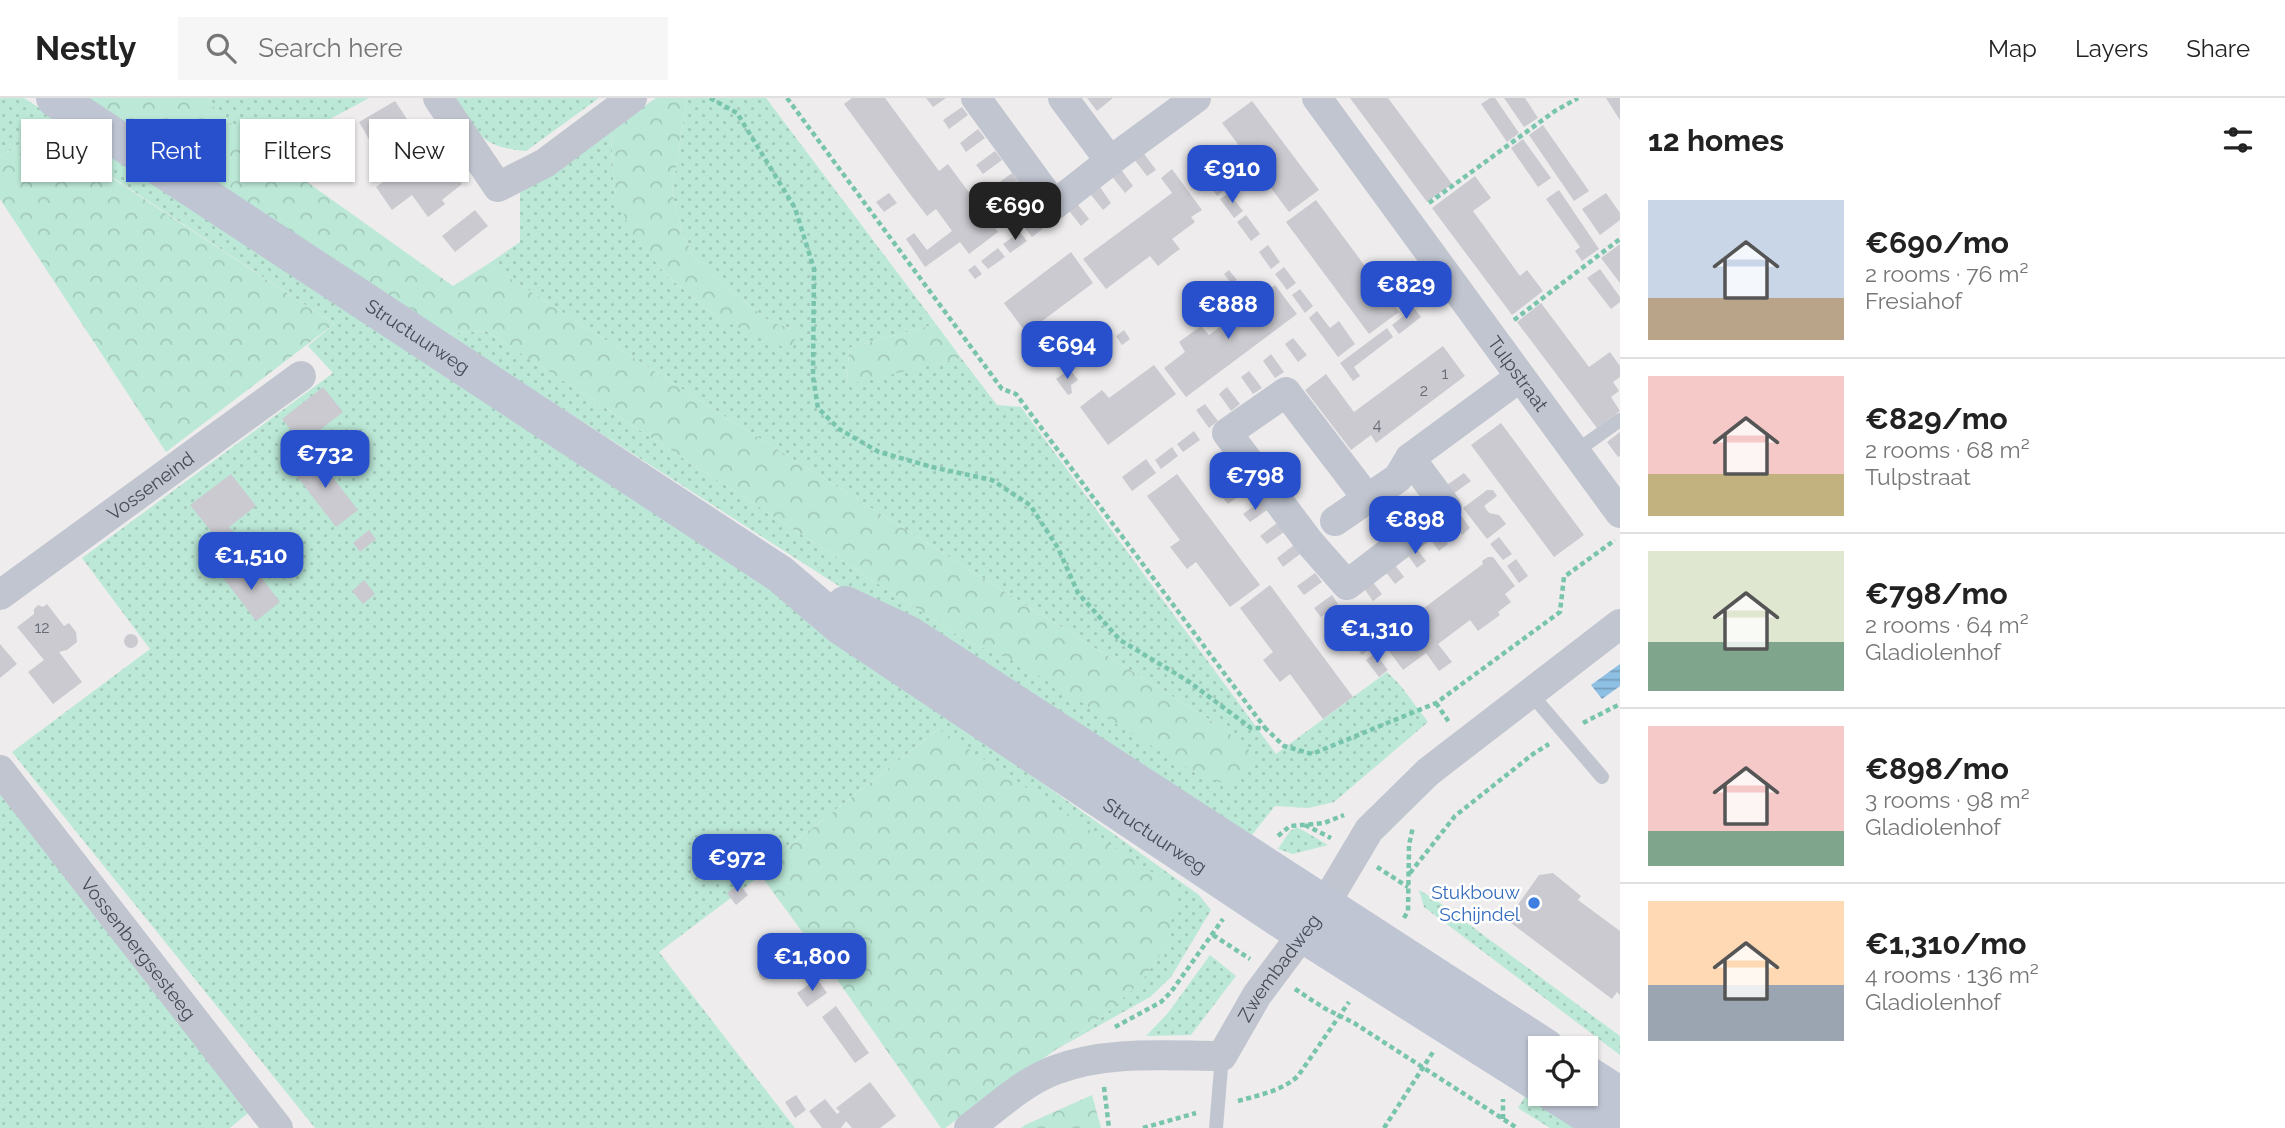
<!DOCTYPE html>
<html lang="en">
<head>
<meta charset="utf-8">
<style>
	body { margin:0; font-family:Raleway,sans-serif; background:#f6f6f6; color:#222; height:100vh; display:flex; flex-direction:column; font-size:26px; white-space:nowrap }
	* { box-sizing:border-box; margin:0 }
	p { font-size:23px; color:#767676 }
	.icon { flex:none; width:38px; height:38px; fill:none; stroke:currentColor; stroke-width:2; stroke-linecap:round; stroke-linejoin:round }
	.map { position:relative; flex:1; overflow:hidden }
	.drawer { display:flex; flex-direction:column; background:#fff; width:665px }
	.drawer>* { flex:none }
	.hud { position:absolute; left:21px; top:21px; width:665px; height:63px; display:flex; gap:14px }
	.controls { position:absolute; left:1528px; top:938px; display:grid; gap:14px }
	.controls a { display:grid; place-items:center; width:70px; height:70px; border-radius:0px; background:#fff; box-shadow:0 2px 5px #0004; font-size:35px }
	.price { position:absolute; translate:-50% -60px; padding:0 16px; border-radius:14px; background:#2850cc; color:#fff; font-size:23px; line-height:46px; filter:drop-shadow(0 2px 4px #0008) }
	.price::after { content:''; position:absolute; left:50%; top:42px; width:21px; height:16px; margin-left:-10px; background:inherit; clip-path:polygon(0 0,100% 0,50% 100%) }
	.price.active { background:#222; color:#fff }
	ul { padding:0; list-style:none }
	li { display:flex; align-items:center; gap:21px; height:175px; padding:0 28px }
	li+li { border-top:2px solid #e0e0e0 }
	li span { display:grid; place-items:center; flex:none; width:196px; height:140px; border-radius:0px; color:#555 }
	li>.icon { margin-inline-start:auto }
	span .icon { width:84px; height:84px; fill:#fffc; stroke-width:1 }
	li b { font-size:30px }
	h2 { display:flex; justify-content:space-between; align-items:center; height:84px; padding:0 28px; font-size:30px }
	.tag { padding:0 24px; border-radius:0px; background:#fff; box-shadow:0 2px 5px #0004; font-size:24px; line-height:63px }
	.tag.active { background:#2850cc; color:#fff }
	header { display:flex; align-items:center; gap:42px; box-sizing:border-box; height:98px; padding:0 35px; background:#fff; border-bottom:2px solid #e0e0e0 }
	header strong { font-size:33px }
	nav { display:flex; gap:38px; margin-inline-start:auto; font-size:24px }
	.search { width:490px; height:63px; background:#f6f6f6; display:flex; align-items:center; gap:18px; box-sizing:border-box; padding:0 24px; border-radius:0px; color:#767676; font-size:26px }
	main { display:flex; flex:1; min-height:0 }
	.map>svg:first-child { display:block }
	.green { fill:url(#green-dots) }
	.forest { fill:url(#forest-crowns) }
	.water { fill:url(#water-rules) }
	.building { fill:#cacad0 }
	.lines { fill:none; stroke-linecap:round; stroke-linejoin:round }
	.path { stroke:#78c4ad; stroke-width:4.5; stroke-dasharray:5 3.5; stroke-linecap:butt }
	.service { stroke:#c0c5d0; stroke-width:14 }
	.minor { stroke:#c0c5d0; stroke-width:30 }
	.secondary { stroke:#bfc5d3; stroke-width:38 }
	.shop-dot { fill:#3f7fe0; stroke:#fff; stroke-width:2.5 }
	.labels { text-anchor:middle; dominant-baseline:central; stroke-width:5; stroke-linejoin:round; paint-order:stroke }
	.number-label { font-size:16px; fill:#676b75 }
	.street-label { font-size:19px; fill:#464b57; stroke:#fff }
	.shop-label { font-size:19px; fill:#366cbe; stroke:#fff; text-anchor:end }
</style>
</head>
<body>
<header>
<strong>Nestly</strong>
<div class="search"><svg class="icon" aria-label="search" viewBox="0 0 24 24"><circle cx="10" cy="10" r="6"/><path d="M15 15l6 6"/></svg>Search here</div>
<nav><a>Map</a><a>Layers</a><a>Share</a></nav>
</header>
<main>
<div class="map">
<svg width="1620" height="1030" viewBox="0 0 1620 1030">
	<defs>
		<pattern id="green-dots" width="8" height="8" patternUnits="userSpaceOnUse" patternTransform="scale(1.75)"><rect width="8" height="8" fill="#bce9d7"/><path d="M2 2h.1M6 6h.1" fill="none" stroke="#a3c9bb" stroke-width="1.8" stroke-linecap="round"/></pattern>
		<pattern id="forest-crowns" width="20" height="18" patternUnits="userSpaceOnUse" patternTransform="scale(1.75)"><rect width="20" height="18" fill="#bce9d7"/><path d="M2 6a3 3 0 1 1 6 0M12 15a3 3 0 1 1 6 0" fill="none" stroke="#a3c9bb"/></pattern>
		<pattern id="water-rules" width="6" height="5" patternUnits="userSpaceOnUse" patternTransform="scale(1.75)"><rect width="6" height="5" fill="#8dc0e3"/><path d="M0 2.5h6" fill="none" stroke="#759ebb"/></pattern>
	</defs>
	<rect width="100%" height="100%" fill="#eeecec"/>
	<path class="green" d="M 0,0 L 24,0 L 701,441 L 1199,797 L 1211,812 L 1171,879 L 1150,899 L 1057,951 L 1103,918 L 1141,884 L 1167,847 L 939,631 L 762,769 L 756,781 L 659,854 L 795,1030 L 315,1030 L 12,654 L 150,551 L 82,460 L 333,275 L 308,248 L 334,226 L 41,32 L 0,59 Z
		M 209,0 L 369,0 L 278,49 L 272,59 L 216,13 Z
		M 456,0 L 599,0 L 526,53 C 482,49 476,37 456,0 Z
		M 687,0 L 766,0 L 936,226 L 849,250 L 847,286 L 961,260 L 997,307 L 1021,309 L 1276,656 L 1387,574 L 1400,587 L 1428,624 L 1334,704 L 1308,710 L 1275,708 L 1251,738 L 853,497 L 446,236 L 486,233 L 970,545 L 1015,562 L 1218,627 L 724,318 L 488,166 L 520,144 L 520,89 L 611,32 L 614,90 L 632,135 L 667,178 L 719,221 L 797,233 L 769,223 L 727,190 L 694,160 L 682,133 L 672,95 Z
		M 0,689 L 253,1011 L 230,1030 L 0,1030 Z
		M 1297,729 L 1328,747 L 1293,756 L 1278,751 L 1290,733 Z
		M 1419,792 L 1436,802 L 1620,938 L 1620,957 L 1424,809 Z
		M 1210,857 L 1236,878 L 1191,937 L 1146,938 L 1168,915 Z
		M 1527,995 L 1585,1030 L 1550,1030 L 1518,1010 Z"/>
	<path class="forest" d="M 79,0 L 209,0 L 216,13 L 272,59 L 453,188 L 488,166 L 724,318 L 1218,627 L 1248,650 L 1253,660 L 1246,675 L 1228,686 L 1203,680 L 1015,563 L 970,545 L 486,233 L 446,236 Z
		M 656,0 L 687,0 L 672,95 L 682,133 L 694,160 L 727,190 L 769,223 L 797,233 L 792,253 L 719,221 L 667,178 L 631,135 L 614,90 L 611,32 Z
		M 41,32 L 65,49 L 334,226 L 166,354 L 0,101 L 0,59 Z
		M 936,226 L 961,260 L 847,287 L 849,250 Z
		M 939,631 L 1177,791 L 1167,847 L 1141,884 L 1103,918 L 945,1030 L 941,1030 L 836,880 L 759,775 L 761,770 Z
		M 1092,997 L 1101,1030 L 1021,1030 L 1025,1027 Z"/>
	<path class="water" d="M 1620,566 L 1620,588 L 1602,601 L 1591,587 Z"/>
	<path class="building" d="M 852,0 L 885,0 L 939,73 L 948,66 L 998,134 L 969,156 L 960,144 L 925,169 L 906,141 L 914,135 L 927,152 L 952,133 L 936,111 L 927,118 L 910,96 L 844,6 Z
		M 926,0 L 946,0 L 933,9 Z
		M 1087,0 L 1113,0 L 1097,13 Z
		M 1350,0 L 1388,0 L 1452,86 L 1427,104 Z
		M 1490,0 L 1495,0 L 1519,35 L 1507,44 L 1481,6 Z
		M 1504,0 L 1525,0 L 1538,20 L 1524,29 Z
		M 1606,0 L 1620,0 L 1620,22 L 1616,16 Z
		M 395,3 L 407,21 L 370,43 L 359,24 Z
		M 1252,3 L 1319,92 L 1289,114 L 1222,25 Z
		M 962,9 L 968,17 L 949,31 L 943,22 Z
		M 1543,27 L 1589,93 L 1574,103 L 1529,37 Z
		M 422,30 L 462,86 L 442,102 L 445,106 L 428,119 L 412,97 L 392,112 L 376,89 L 395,75 L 380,54 L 397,41 L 400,46 Z
		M 978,31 L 985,40 L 966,54 L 960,45 Z
		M 1523,41 L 1551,80 L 1538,89 L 1511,50 Z
		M 1196,51 L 1209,68 L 1200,74 L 1187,57 Z
		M 995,53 L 1002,62 L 983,76 L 976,67 Z
		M 1142,53 L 1156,72 L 1147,78 L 1133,60 Z
		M 1120,70 L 1133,88 L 1125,95 L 1110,76 Z
		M 1172,71 L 1202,112 L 1191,119 L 1195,124 L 1172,141 L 1180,151 L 1173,156 L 1158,168 L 1150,158 L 1106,191 L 1083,161 L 1172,95 L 1161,80 Z
		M 1212,73 L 1226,91 L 1217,98 L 1204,79 Z
		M 1012,75 L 1018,84 L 999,98 L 993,89 Z
		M 1475,78 L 1491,100 L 1473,113 L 1520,178 L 1527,172 L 1543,193 L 1512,217 L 1432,110 Z
		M 1098,86 L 1111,105 L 1103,112 L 1088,93 Z
		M 1559,92 L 1599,151 L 1582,163 L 1575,153 L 1580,149 L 1546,101 Z
		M 889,95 L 897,105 L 884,114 L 876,104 Z
		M 1229,95 L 1243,113 L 1234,120 L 1220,101 Z
		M 1606,95 L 1620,115 L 1620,122 L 1600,137 L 1582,111 Z
		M 1028,98 L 1035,107 L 1016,121 L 1010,112 Z
		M 1316,102 L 1399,214 L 1369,236 L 1286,124 Z
		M 1075,103 L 1089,121 L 1081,128 L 1066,109 Z
		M 475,112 L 488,128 L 455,154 L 442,138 Z
		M 1043,117 L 1049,126 L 1032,139 L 1025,130 Z
		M 1246,117 L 1260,136 L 1251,143 L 1237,124 Z
		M 1020,134 L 1027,143 L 1010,155 L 1003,146 Z
		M 1620,146 L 1620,185 L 1601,160 Z
		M 1268,147 L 1280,164 L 1271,171 L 1259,154 Z
		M 998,150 L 1005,159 L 988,171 L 981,163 Z
		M 1071,154 L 1093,185 L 1026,235 L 1004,205 Z
		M 975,167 L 982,176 L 975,181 L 968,172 Z
		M 1284,169 L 1296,185 L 1287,192 L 1275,176 Z
		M 1600,171 L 1620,199 L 1620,204 L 1611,211 L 1587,180 Z
		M 1229,172 L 1237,182 L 1232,186 L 1224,176 Z
		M 1275,187 L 1297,216 L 1186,299 L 1164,270 L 1185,254 L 1179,244 L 1201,228 L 1209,237 Z
		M 1300,191 L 1313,208 L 1305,215 L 1292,197 Z
		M 1541,205 L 1589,269 L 1610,254 L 1620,268 L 1620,279 L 1613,284 L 1619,293 L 1611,299 L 1620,313 L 1597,330 L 1517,224 Z
		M 1414,210 L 1421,219 L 1399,236 L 1392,227 Z
		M 1317,213 L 1330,230 L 1339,223 L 1355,246 L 1338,259 L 1309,220 Z
		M 1387,230 L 1393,239 L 1354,269 L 1360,278 L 1353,283 L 1340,265 Z
		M 1124,232 L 1130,241 L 1122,247 L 1116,238 Z
		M 1293,240 L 1307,257 L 1298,264 L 1285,246 Z
		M 1443,248 L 1465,278 L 1376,345 L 1371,337 L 1351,352 L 1305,292 L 1326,276 L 1354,314 Z
		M 1271,256 L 1284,274 L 1275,280 L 1263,263 Z
		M 1089,258 L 1094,264 L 1087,269 L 1083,262 Z
		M 1154,267 L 1176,296 L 1108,347 L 1080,309 L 1102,292 L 1109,300 Z
		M 1070,271 L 1078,282 L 1071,287 L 1072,295 L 1068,297 L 1056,281 Z
		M 1249,273 L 1262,290 L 1253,296 L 1241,279 Z
		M 323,289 L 343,314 L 302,346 L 282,321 Z
		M 1227,289 L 1240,306 L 1231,313 L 1219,296 Z
		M 1205,306 L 1218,323 L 1209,330 L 1196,312 Z
		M 1501,325 L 1584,437 L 1554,459 L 1471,347 Z
		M 1194,333 L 1200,342 L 1183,354 L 1177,346 Z
		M 1620,334 L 1620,358 L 1618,359 L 1607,344 Z
		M 1172,349 L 1178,358 L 1161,371 L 1155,362 Z
		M 314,355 L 358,412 L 336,429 L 292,372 Z
		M 1228,359 L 1234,367 L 1217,380 L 1210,371 Z
		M 1146,361 L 1156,375 L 1132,393 L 1122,379 Z
		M 1464,375 L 1471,383 L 1453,396 L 1447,387 Z
		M 231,376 L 256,408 L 229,429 L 235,435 L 221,446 L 190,407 Z
		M 1177,376 L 1260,487 L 1230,509 L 1196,464 L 1187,471 L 1170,449 L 1180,442 L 1147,398 Z
		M 1244,380 L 1251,389 L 1228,406 L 1222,399 Z
		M 1487,392 L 1493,392 L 1497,398 L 1484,408 L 1489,415 L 1499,417 L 1506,426 L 1487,441 L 1463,410 Z
		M 1261,403 L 1267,412 L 1250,424 L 1243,416 Z
		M 1457,412 L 1470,430 L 1462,437 L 1448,419 Z
		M 1277,425 L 1284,434 L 1267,446 L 1260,438 Z
		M 1435,429 L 1448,446 L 1439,453 L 1426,436 Z
		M 369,432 L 376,441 L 360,454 L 353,445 Z
		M 1499,439 L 1512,456 L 1503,462 L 1490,446 Z
		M 1413,446 L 1426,463 L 1417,470 L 1404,452 Z
		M 1294,447 L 1300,456 L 1283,469 L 1277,460 Z
		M 1488,459 L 1493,459 L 1515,488 L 1505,496 L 1511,504 L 1498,514 L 1500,517 L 1478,533 L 1470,522 L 1438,546 L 1452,564 L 1439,573 L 1426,555 L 1403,572 L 1381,542 L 1483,466 L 1482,463 Z
		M 1516,461 L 1528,478 L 1519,485 L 1507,468 Z
		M 1391,462 L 1404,479 L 1395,486 L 1382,469 Z
		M 235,465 L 252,487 L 261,479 L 280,504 L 256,523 L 221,477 Z
		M 1315,475 L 1322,484 L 1304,497 L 1297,488 Z
		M 1369,479 L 1382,496 L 1373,503 L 1360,485 Z
		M 364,482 L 375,496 L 363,506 L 352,493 Z
		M 1270,487 L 1353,599 L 1323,621 L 1290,576 L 1280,584 L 1263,562 L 1273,554 L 1240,510 Z
		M 1332,497 L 1338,506 L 1321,519 L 1314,510 Z
		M 47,506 L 64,528 L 69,525 L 76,534 L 77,544 L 67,552 L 59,554 L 82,584 L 53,606 L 28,574 L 44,562 L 17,529 L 34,516 L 34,511 L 38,507 L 43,509 Z
		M 1342,511 L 1354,528 L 1346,535 L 1333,518 Z
		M 1358,533 L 1371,550 L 1362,557 L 1349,540 Z
		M124 543a7 7 0 1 1 14 0a7 7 0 1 1-14 0Z
		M 0,546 L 17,566 L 0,580 Z
		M 1375,555 L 1388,572 L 1379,579 L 1366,562 Z
		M 1553,775 L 1581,798 L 1578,802 L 1620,833 L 1620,897 L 1617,894 L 1612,901 L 1507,822 L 1539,777 Z
		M 739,786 L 748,797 L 736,807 L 727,795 Z
		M759 876a6 6 0 1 1 12 0a6 6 0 1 1-12 0Z
		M 817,881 L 827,895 L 807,909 L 797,895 Z
		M 836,908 L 869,955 L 855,965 L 822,919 Z
		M 870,984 L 896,1018 L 880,1030 L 852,1030 L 846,1023 L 841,1030 L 822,1030 L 809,1013 L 825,1001 L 837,1016 L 840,1014 L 836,1010 Z
		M 796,997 L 806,1012 L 795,1020 L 785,1004 Z"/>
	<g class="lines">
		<path class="path" d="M 710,0 L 737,15 L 795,110 L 814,171 L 813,279 L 818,310 L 839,331 L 879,354 L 936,370 L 992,382 L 1030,407 L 1058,450 L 1078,495 L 1120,542 L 1188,583 L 1251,630 L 1265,630 L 1284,648 L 1312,656 L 1436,605 L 1560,514 L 1564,479 L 1615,442
			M 787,0 L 1002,291 L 1016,296 L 1265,630
			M 1429,105 L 1555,13 L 1578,0
			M 1514,222 L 1620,141
			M 1436,605 L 1449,624
			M 1583,625 L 1620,606
			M 1305,727 L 1331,740
			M 1278,738 L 1290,728 L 1324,725 L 1344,717
			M 1377,769 L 1408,789
			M 1410,775 L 1455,718 L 1533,656 L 1549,646
			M 1404,820 L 1408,813 L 1409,747 L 1413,729
			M 1213,837 L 1250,861
			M 1295,891 L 1324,910 L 1354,925 L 1517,1030
			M 1115,929 L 1161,904 L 1171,894 L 1223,821
			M 1104,989 L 1109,1030
			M 1238,1003 C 1259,997 1282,993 1298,978 L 1349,904
			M 1503,1021 L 1503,1001
			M 1143,1030 L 1196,1015
			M 1384,1030 L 1433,954"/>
		<path class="service" d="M 1575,354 L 1620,322
			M 1531,596 L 1602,679
			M 1216,1030 L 1222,958"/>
		<g class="minor">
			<path d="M 438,0 L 498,89 L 545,65 L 632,0"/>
			<path d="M 976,0 L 1054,107 L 1110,63 L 1196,0"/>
			<path d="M 1063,0 L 1110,63"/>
			<path id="s1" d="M 1317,0 L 1620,415"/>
			<path d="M 1367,400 L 1286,294 L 1227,335 L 1310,445 L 1347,487 L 1447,410 L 1410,360"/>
			<path d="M 1335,423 L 1398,380 L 1410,360 L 1520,279"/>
			<path id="s2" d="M 0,497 L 301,278"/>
			<path id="s3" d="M 0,672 L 278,1030"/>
			<path id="s4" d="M 969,1030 C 996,1010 1023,984 1055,972 C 1108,952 1166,958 1222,958 L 1257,897 L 1325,806 L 1369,732 L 1428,674 L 1620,526"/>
		</g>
		<g class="secondary">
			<path id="s5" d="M 55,0 L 780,476 L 841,528 L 1303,836 L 1540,986"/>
			<path d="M 845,507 L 909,537 L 1546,950"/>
			<path d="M 1586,976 L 1620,998"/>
			<path d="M 1555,996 L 1609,1030"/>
		</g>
	</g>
	<circle class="shop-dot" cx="1534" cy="805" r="7"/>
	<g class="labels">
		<g class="number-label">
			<text x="1445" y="275">1</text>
			<text x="1424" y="292">2</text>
			<text x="1377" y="326">4</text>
			<text x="42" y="529">12</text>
		</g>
		<g class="street-label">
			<text stroke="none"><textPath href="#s5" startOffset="434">Structuurweg</textPath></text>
			<text stroke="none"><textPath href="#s1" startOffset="341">Tulpstraat</textPath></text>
			<text stroke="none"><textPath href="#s2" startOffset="186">Vosseneind</textPath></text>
			<text stroke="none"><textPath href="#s5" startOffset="1325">Structuurweg</textPath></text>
			<text stroke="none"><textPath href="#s3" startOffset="226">Vossenbergsesteeg</textPath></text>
			<text stroke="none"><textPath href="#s4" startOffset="378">Zwembadweg</textPath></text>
		</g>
		<g class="shop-label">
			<text x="1520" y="794">Stukbouw<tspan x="1520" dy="22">Schijndel</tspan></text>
		</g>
	</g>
</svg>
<div class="controls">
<a><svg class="icon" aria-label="locate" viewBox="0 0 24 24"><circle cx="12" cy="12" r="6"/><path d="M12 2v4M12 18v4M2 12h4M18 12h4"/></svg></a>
</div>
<b class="price" style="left:1232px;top:107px">€910</b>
<b class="price active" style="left:1015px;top:144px">€690</b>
<b class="price" style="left:1406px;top:223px">€829</b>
<b class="price" style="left:1228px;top:243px">€888</b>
<b class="price" style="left:1067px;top:283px">€694</b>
<b class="price" style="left:325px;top:392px">€732</b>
<b class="price" style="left:1255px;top:414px">€798</b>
<b class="price" style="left:1415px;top:458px">€898</b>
<b class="price" style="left:251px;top:494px">€1,510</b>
<b class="price" style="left:1377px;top:567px">€1,310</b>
<b class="price" style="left:737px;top:796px">€972</b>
<b class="price" style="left:812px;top:895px">€1,800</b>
<div class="hud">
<a class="tag">Buy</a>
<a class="tag active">Rent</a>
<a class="tag">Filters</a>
<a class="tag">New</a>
</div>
</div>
<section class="drawer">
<h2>12 homes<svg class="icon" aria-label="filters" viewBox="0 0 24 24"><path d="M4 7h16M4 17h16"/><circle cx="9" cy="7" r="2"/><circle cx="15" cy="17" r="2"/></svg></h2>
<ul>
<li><span style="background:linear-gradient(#c9d6e8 70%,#b9a48a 0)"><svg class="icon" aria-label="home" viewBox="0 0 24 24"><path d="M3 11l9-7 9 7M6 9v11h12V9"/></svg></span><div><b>€690/mo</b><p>2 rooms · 76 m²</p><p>Fresiahof</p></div></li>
<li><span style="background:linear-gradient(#f6c9c9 70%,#c2b280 0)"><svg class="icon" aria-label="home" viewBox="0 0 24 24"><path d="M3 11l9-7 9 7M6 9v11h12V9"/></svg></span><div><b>€829/mo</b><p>2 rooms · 68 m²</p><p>Tulpstraat</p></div></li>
<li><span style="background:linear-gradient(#dfe7d0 65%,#7fa58c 0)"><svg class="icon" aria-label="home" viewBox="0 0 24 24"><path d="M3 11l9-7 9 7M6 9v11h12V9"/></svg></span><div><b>€798/mo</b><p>2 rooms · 64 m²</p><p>Gladiolenhof</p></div></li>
<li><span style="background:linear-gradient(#f6c9c9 75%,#7fa58c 0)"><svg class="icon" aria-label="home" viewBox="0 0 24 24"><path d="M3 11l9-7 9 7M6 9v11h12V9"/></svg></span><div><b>€898/mo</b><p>3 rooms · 98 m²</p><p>Gladiolenhof</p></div></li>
<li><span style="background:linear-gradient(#ffd9b3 60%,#9aa5b1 0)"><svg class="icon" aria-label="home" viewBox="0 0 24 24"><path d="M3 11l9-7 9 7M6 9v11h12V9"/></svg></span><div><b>€1,310/mo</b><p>4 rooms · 136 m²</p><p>Gladiolenhof</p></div></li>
</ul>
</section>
</main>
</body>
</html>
